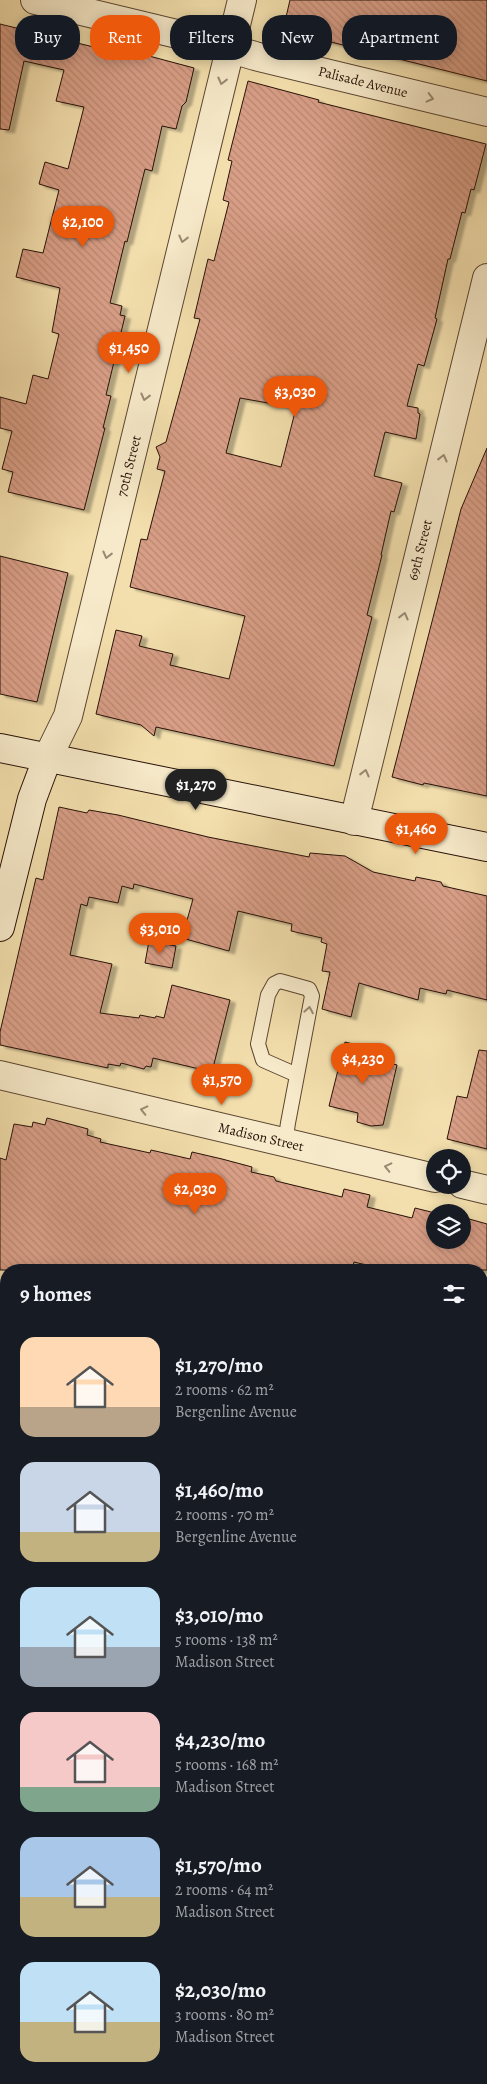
<!DOCTYPE html>
<html lang="en">
<head>
<meta charset="utf-8">
<style>
	body { margin:0; font-family:Alegreya,serif; background:#20242c; color:#f1f3f6; height:100vh; display:flex; flex-direction:column; font-size:19px; white-space:nowrap }
	* { box-sizing:border-box; margin:0 }
	p { font-size:16px; color:#9ea1a6 }
	.icon { flex:none; width:28px; height:28px; fill:none; stroke:currentColor; stroke-width:2; stroke-linecap:round; stroke-linejoin:round }
	.map { position:relative; flex:1; overflow:hidden }
	.panel { position:absolute; left:0px; top:1264px; width:488px; height:821px; display:flex; flex-direction:column; background:#171b24; border-radius:20px 20px 0 0; box-shadow:0 2px 12px #0003 }
	.panel>* { flex:none }
	.guide { position:absolute; left:15px; top:15px; width:458px; height:45px; display:flex; gap:10px }
	.tools { position:absolute; left:426px; top:1149px; display:grid; gap:10px }
	.tools a { display:grid; place-items:center; width:45px; height:45px; border-radius:50%; background:#171b24; box-shadow:0 2px 12px #0003; font-size:25px }
	.price { position:absolute; translate:-50% -42px; padding:0 11px; border-radius:18px; background:#ea580c; color:#fff; font-size:16px; line-height:32px; filter:drop-shadow(0 1px 2px #0008) }
	.price::after { content:''; position:absolute; left:50%; top:30px; width:15px; height:11px; margin-left:-8px; background:inherit; clip-path:polygon(0 0,100% 0,50% 100%) }
	.price.active { background:#222; color:#fff }
	ul { padding:0; list-style:none }
	li { display:flex; align-items:center; gap:15px; height:125px; padding:0 20px }
	li span { display:grid; place-items:center; flex:none; width:140px; height:100px; border-radius:15px; color:#555 }
	li>.icon { margin-inline-start:auto }
	span .icon { width:60px; height:60px; fill:#fffc; stroke-width:1 }
	li b { font-size:21px }
	h2 { display:flex; justify-content:space-between; align-items:center; height:60px; padding:0 20px; font-size:21px }
	.chip { padding:0 18px; border-radius:20px; background:#171b24; box-shadow:0 2px 12px #0003; font-size:18px; line-height:45px }
	.chip.active { background:#ea580c; color:#fff }
	.map>svg:first-child { display:block }
	.building { fill:url(#building-back-hatch); stroke:#281208; fill-rule:evenodd; filter:url(#shadow) }
	.lines { fill:none; stroke-linecap:round; stroke-linejoin:round }
	.lane-casing { stroke:#5b4531; stroke-width:16 }
	.street-casing { stroke:#5b4531; stroke-width:30 }
	.secondary-casing { stroke:#281208; stroke-width:30 }
	.lane { stroke:#f7eaca; stroke-width:14 }
	.street { stroke:#f7eaca; stroke-width:28 }
	.secondary { stroke:#f7eaca; stroke-width:28 }
	.oneway { stroke:#9a8973 }
	.labels { text-anchor:middle; dominant-baseline:central; stroke-width:4; stroke-linejoin:round; paint-order:stroke }
	.street-label { font-size:14px; fill:#281208; stroke:#f7eaca }
</style>
</head>
<body>
<div class="map">
<svg width="487" height="2084" viewBox="0 0 487 2084">
	<defs>
		<pattern id="building-back-hatch" width="6" height="6" patternUnits="userSpaceOnUse" patternTransform="scale(1.25)"><rect width="6" height="6" fill="#d89e86"/><path d="M-1 5l2 2M0 0l6 6M5-1l2 2" fill="none" stroke="#b98772"/></pattern>
		<filter id="shadow"><feDropShadow dx="5.5" dy="3" stdDeviation="1" flood-color="#0004"/></filter>
	</defs>
	<rect width="100%" height="100%" fill="#f3dfad"/>
	<filter id="stains"><feTurbulence type="fractalNoise" baseFrequency=".004" numOctaves="4"/><feColorMatrix values="0 0 0 0 .2 0 0 0 0 .09 0 0 0 0 .02 0 0 0 .5 -.17"/></filter>
	<radialGradient id="worn" r=".72"><stop offset=".6" stop-color="#630" stop-opacity="0"/><stop offset="1" stop-color="#630" stop-opacity=".3"/></radialGradient>
	<path class="building" d="M 290,0 L 487,0 L 487,81 L 283,30 Z
		M 0,24 L 118,53 L 119,48 L 194,68 L 186,102 L 182,106 L 176,129 L 162,126 L 152,171 L 145,169 L 127,242 L 125,241 L 110,303 L 122,306 L 120,315 L 125,316 L 106,395 L 111,396 L 103,428 L 105,428 L 84,510 L 8,492 L 13,472 L 2,469 L 12,431 L 0,428 L 0,397 L 26,404 L 33,375 L 48,379 L 59,334 L 52,332 L 60,288 L 16,277 L 23,249 L 43,253 L 59,190 L 39,184 L 45,162 L 68,169 L 84,107 L 56,101 L 64,70 L 24,61 L 9,130 L 0,129 Z
		M 248,81 L 319,100 L 318,102 L 486,144 L 474,190 L 471,189 L 465,213 L 462,212 L 450,259 L 448,259 L 435,318 L 437,319 L 424,366 L 418,364 L 407,406 L 418,408 L 418,413 L 420,414 L 416,439 L 385,432 L 374,476 L 402,483 L 394,512 L 391,511 L 381,555 L 382,555 L 367,615 L 372,617 L 334,766 L 156,727 L 154,736 L 141,725 L 96,714 L 116,630 L 142,636 L 139,646 L 173,654 L 170,665 L 229,679 L 245,616 L 130,587 L 141,539 L 147,540 L 165,471 L 157,469 L 160,457 L 156,447 L 166,442 L 200,319 L 194,318 L 208,259 L 214,261 L 229,202 L 223,200 L 232,161 L 228,160 ZM 240,398 L 296,408 L 281,467 L 226,453 Z
		M 487,448 L 487,796 L 424,783 L 423,785 L 392,777 L 461,509 Z
		M 0,556 L 68,573 L 37,702 L 0,694 Z
		M 59,807 L 87,813 L 89,810 L 118,815 L 208,837 L 309,857 L 310,853 L 345,856 L 373,872 L 415,881 L 416,877 L 441,882 L 443,886 L 487,896 L 487,1000 L 447,990 L 446,994 L 420,988 L 418,1000 L 359,983 L 351,1017 L 322,1009 L 330,972 L 322,971 L 327,944 L 321,942 L 322,938 L 291,931 L 292,924 L 238,911 L 229,951 L 182,938 L 193,899 L 134,884 L 133,889 L 122,886 L 118,903 L 89,897 L 87,906 L 81,904 L 70,955 L 112,964 L 100,1013 L 139,1018 L 140,1015 L 155,1018 L 156,1016 L 164,1018 L 172,985 L 230,1000 L 212,1072 L 153,1058 L 151,1067 L 146,1066 L 144,1069 L 121,1063 L 120,1066 L 108,1064 L 108,1068 L 0,1045 L 0,1032 L 36,878 L 43,880 Z
		M 149,941 L 176,946 L 172,968 L 145,963 Z
		M 345,1042 L 373,1049 L 371,1058 L 397,1065 L 383,1125 L 371,1126 L 357,1122 L 358,1113 L 329,1106 Z
		M 479,1050 L 487,1051 L 487,1149 L 447,1139 L 457,1096 L 467,1098 Z
		M 47,1118 L 88,1129 L 87,1135 L 101,1139 L 100,1142 L 150,1153 L 151,1150 L 190,1159 L 192,1152 L 222,1159 L 252,1167 L 251,1172 L 274,1177 L 276,1181 L 342,1197 L 344,1189 L 370,1195 L 367,1207 L 412,1218 L 415,1208 L 435,1213 L 435,1240 L 462,1240 L 462,1217 L 487,1224 L 487,1270 L 387,1270 L 354,1262 L 352,1270 L 0,1270 L 0,1158 L 6,1160 L 14,1124 L 32,1127 L 33,1122 L 45,1125 Z"/>
	<g class="lines">
		<defs>
			<path id="lane" d="M 285,1143 L 288,1123 L 312,996 L 309,989 L 280,981 L 274,984 L 268,995 L 258,1044 L 263,1060 L 297,1075"/>
			<path id="street" d="M 35,0 L 202,40 L 255,56 L 487,112
				M 47,759 L 68,716 L 242,0
				M 354,821 L 487,278
				M 0,1075 L 435,1178
				M 462,1184 L 487,1190
				M 0,1384 L 6,1386
				M 481,1497 L 487,1498
				M 0,1701 L 6,1703
				M 481,1817 L 487,1819
				M 481,1927 L 487,1904
				M 0,2013 L 6,2014
				M 279,2079 L 302,2084
				M 442,2084 L 443,2079"/>
			<path id="secondary" d="M 0,748 L 487,847
				M 0,927 L 32,799 L 47,759"/>
		</defs>
		<use href="#lane" class="lane-casing"/>
		<use href="#street" class="street-casing"/>
		<use href="#secondary" class="secondary-casing"/>
		<use href="#lane" class="lane"/>
		<use href="#street" class="street"/>
		<use href="#secondary" class="secondary"/>
	</g>
	<defs><path id="oneway-chevron" d="M-2-3.5L2.5 0L-2 3.5" fill="none" stroke-width="1.6" stroke-linecap="round" stroke-linejoin="round" transform="scale(1.25)"/></defs>
	<g class="oneway">
		<use href="#oneway-chevron" transform="translate(222 81) rotate(104)"/>
		<use href="#oneway-chevron" transform="translate(430 98) rotate(14)"/>
		<use href="#oneway-chevron" transform="translate(183 239) rotate(104)"/>
		<use href="#oneway-chevron" transform="translate(145 397) rotate(104)"/>
		<use href="#oneway-chevron" transform="translate(443 458) rotate(-76)"/>
		<use href="#oneway-chevron" transform="translate(107 555) rotate(104)"/>
		<use href="#oneway-chevron" transform="translate(404 616) rotate(-76)"/>
		<use href="#oneway-chevron" transform="translate(365 773) rotate(-76)"/>
		<use href="#oneway-chevron" transform="translate(309 1010) rotate(-80)"/>
		<use href="#oneway-chevron" transform="translate(144 1110) rotate(-167)"/>
		<use href="#oneway-chevron" transform="translate(388 1167) rotate(-167)"/>
	</g>
	<g class="labels">
		<g class="street-label">
			<text transform="translate(363 82) rotate(14)">Palisade Avenue</text>
			<text transform="translate(129 466) rotate(-76)">70th Street</text>
			<text transform="translate(420 550) rotate(-76)">69th Street</text>
			<text transform="translate(261 1137) rotate(13)">Madison Street</text>
		</g>
	</g>
	<rect width="100%" height="100%" filter="url(#stains)"/>
	<rect width="100%" height="100%" fill="url(#worn)"/>
</svg>
<div class="tools">
<a><svg class="icon" aria-label="locate" viewBox="0 0 24 24"><circle cx="12" cy="12" r="6"/><path d="M12 2v4M12 18v4M2 12h4M18 12h4"/></svg></a>
<a><svg class="icon" aria-label="layers" viewBox="0 0 24 24"><path d="M12 4l9 5-9 5-9-5zM3 14l9 5 9-5"/></svg></a>
</div>
<b class="price" style="left:83px;top:248px">$2,100</b>
<b class="price" style="left:129px;top:374px">$1,450</b>
<b class="price" style="left:295px;top:418px">$3,030</b>
<b class="price active" style="left:196px;top:811px">$1,270</b>
<b class="price" style="left:416px;top:855px">$1,460</b>
<b class="price" style="left:160px;top:955px">$3,010</b>
<b class="price" style="left:363px;top:1085px">$4,230</b>
<b class="price" style="left:222px;top:1106px">$1,570</b>
<b class="price" style="left:195px;top:1215px">$2,030</b>
<div class="guide">
<a class="chip">Buy</a>
<a class="chip active">Rent</a>
<a class="chip">Filters</a>
<a class="chip">New</a>
<a class="chip">Apartment</a>
</div>
<section class="panel">
<h2>9 homes<svg class="icon" aria-label="filters" viewBox="0 0 24 24"><path d="M4 7h16M4 17h16"/><circle cx="9" cy="7" r="2"/><circle cx="15" cy="17" r="2"/></svg></h2>
<ul>
<li><span style="background:linear-gradient(#ffd9b3 70%,#b9a48a 0)"><svg class="icon" aria-label="home" viewBox="0 0 24 24"><path d="M3 11l9-7 9 7M6 9v11h12V9"/></svg></span><div><b>$1,270/mo</b><p>2 rooms · 62 m²</p><p>Bergenline Avenue</p></div></li>
<li><span style="background:linear-gradient(#c9d6e8 70%,#c2b280 0)"><svg class="icon" aria-label="home" viewBox="0 0 24 24"><path d="M3 11l9-7 9 7M6 9v11h12V9"/></svg></span><div><b>$1,460/mo</b><p>2 rooms · 70 m²</p><p>Bergenline Avenue</p></div></li>
<li><span style="background:linear-gradient(#bfe0f5 60%,#9aa5b1 0)"><svg class="icon" aria-label="home" viewBox="0 0 24 24"><path d="M3 11l9-7 9 7M6 9v11h12V9"/></svg></span><div><b>$3,010/mo</b><p>5 rooms · 138 m²</p><p>Madison Street</p></div></li>
<li><span style="background:linear-gradient(#f6c9c9 75%,#7fa58c 0)"><svg class="icon" aria-label="home" viewBox="0 0 24 24"><path d="M3 11l9-7 9 7M6 9v11h12V9"/></svg></span><div><b>$4,230/mo</b><p>5 rooms · 168 m²</p><p>Madison Street</p></div></li>
<li><span style="background:linear-gradient(#a9c7e8 60%,#c2b280 0)"><svg class="icon" aria-label="home" viewBox="0 0 24 24"><path d="M3 11l9-7 9 7M6 9v11h12V9"/></svg></span><div><b>$1,570/mo</b><p>2 rooms · 64 m²</p><p>Madison Street</p></div></li>
<li><span style="background:linear-gradient(#bfe0f5 60%,#c2b280 0)"><svg class="icon" aria-label="home" viewBox="0 0 24 24"><path d="M3 11l9-7 9 7M6 9v11h12V9"/></svg></span><div><b>$2,030/mo</b><p>3 rooms · 80 m²</p><p>Madison Street</p></div></li>
</ul>
</section>
</div>
</body>
</html>
